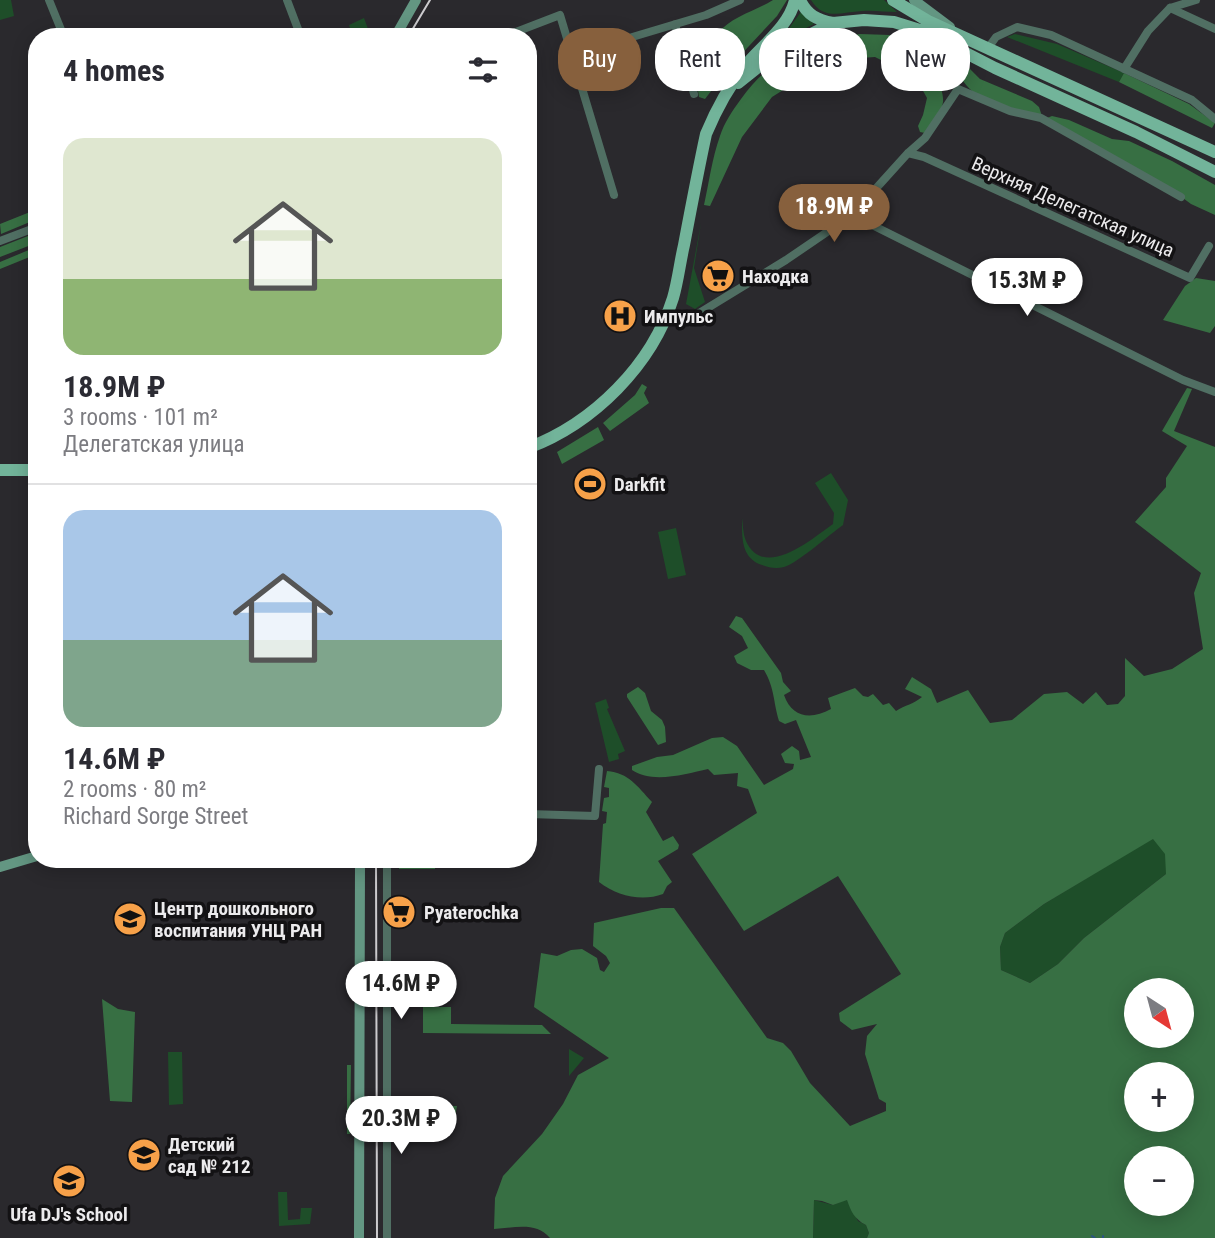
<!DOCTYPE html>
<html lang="en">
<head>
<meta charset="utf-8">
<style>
	body { margin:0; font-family:"Roboto Condensed",sans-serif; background:#f2f2f3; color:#2b2b33; height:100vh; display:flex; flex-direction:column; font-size:26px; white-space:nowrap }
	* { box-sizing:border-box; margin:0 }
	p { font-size:23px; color:#7c7c81 }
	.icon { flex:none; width:38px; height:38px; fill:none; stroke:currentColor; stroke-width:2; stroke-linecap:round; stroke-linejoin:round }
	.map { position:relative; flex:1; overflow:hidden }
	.details { position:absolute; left:28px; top:28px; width:509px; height:840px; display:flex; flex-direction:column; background:#fff; border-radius:28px; box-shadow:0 4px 18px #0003 }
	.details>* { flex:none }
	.banner { position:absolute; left:558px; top:28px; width:551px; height:63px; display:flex; gap:14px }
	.needle { width:46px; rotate:144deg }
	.fabs { position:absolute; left:1124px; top:978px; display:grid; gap:14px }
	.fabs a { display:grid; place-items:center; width:70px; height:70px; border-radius:50%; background:#fff; box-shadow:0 4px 18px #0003; font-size:35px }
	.price { position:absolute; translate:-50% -60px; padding:0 16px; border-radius:24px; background:#fff; color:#222; font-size:23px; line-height:46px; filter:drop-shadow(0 2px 4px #0008) }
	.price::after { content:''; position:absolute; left:50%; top:42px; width:21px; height:16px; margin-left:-10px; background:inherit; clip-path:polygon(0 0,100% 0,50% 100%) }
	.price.on { background:#87603d; color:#fff }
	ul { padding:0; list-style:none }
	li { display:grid; align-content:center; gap:14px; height:371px; padding:0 35px }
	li+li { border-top:2px solid #e1e1e2 }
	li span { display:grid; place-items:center; height:217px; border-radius:21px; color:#555 }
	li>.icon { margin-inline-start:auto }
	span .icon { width:126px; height:126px; fill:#fffc; stroke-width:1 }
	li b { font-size:30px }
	h2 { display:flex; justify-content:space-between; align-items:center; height:84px; padding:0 35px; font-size:30px }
	.chip { padding:0 24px; border-radius:28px; background:#fff; box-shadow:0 4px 18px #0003; font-size:24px; line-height:63px }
	.chip.on { background:#87603d; color:#fff }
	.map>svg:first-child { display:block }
	.green { fill:#1e4e29 }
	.forest { fill:#376f43; fill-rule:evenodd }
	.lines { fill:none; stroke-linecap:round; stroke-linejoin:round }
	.stream { stroke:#2c5384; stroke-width:2 }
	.street { stroke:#506f63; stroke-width:8 }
	.secondary { stroke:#639682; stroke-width:10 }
	.primary { stroke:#72b49a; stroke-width:12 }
	.tram { stroke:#cccbce; stroke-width:2 }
	.labels { text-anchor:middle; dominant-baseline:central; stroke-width:7; stroke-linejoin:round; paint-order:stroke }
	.street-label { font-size:19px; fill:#ecebed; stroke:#131214 }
	.poi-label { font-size:19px; font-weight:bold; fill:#ecebed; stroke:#131214; text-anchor:start }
</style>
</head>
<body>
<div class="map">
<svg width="1215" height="1238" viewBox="0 0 1215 1238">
	<rect width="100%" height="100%" fill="#2a292d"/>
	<path class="green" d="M 0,0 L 11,0 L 14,16 L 0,20 Z
		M 811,0 L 884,0 L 897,12 C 885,12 874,10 862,11 C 841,12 824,21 811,0 Z
		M 801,12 L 814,24 L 786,38 L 784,35 Z
		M 364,18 L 371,37 L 353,37 L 349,25 Z
		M 1015,34 L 1057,44 L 1124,73 L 1119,82 L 1007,37 Z
		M 717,49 C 722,55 727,62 735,61 L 725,73 L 719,66 L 711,63 Z
		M 701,223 L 694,268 L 705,302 L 695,309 L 686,304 Z
		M 831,473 L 848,500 L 843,525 C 830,534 798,563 784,567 C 776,569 770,568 762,565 C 741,558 742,538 742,518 C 743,525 743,534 746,541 C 764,581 813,538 833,524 L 834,513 L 815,483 Z
		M 676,528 L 686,575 L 668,579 L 658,532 Z
		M 606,699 L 609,708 L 607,709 L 625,751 L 618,754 L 619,759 L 609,762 L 595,703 Z
		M 1153,838 L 1166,854 L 1166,874 L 1084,938 L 1058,964 L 1030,983 L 1001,970 L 1000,947 L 1005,933 L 1044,904 Z
		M 569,1049 L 584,1058 L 569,1076 Z
		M 168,1052 L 182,1052 L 183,1104 L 169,1105 Z
		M 278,1192 L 287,1192 L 288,1220 L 300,1219 L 301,1208 L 312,1208 L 310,1224 L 279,1226 Z
		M 847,1199 L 858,1221 L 866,1225 L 869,1233 L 867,1238 L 813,1238 L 814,1200 L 833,1205 Z"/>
	<path class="forest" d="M 773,0 L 787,0 L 777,16 L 735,61 C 720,60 715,48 717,34 C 732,16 754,12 773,0 Z
		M 860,34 L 890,35 L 938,51 L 966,65 L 980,79 L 1032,101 L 1039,107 L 1042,116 C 1022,112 990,105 973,92 C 963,83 958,71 943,68 C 935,83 944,89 943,102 C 942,113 931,124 925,133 L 920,132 L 918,126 L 923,115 L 927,98 L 922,89 L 909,74 L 875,57 L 831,60 L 772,97 L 742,137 L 710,206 L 704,205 C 709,183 712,158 720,136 C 724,123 733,110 741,99 C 773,55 808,43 860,34 Z
		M 700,62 L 719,66 L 725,73 L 705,99 L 699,97 L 694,66 Z
		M 1124,73 L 1189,104 L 1215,123 L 1212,128 L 1119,82 Z
		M 1052,116 L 1069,120 L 1112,139 L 1129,141 L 1172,161 L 1215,185 L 1215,215 L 1191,204 L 1164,184 L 1047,118 Z
		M 35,210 L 37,219 L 1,234 L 0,224 Z
		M 28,236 L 31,245 L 0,257 L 0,247 Z
		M 36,247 L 37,254 L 0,269 L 0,262 Z
		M 1196,278 L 1215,281 L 1215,326 L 1210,333 L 1163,320 L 1185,286 Z
		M 642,384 L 647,387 L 644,393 L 649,403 L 610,431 L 603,423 L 635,395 Z
		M 1187,388 L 1192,389 L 1174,431 L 1215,447 L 1215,1238 L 867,1238 L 869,1233 L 866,1225 C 854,1219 851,1211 847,1200 L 833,1205 L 822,1201 L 814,1200 L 813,1238 L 550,1238 C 536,1221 514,1228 494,1229 L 495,1198 L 503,1176 L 542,1134 L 563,1104 L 578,1075 L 609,1058 L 534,1007 L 541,953 L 557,956 L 571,950 L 582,949 L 597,958 L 600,970 L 604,972 L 610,963 L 606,956 L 593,946 L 594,923 L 661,908 L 674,908 L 767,1038 L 783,1043 L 791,1051 L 810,1083 L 850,1126 L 886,1111 L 886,1103 L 879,1099 L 865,1054 L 867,1036 L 877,1024 L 852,1030 L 840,1021 L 839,1013 L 901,974 L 838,876 L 744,931 L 692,854 L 757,813 L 748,789 L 737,786 L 738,773 L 714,775 L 708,769 C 686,774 652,784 632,770 L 632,766 L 657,757 L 673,755 L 712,738 L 723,737 L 737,746 L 764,785 L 793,769 L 794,764 L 785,763 L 781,754 L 792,746 L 799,751 L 800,760 L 811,757 L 796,720 L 785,724 L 779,721 C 773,701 775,689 764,670 L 751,670 L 737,663 L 734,656 L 748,648 L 742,636 L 729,627 L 736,616 L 742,618 L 781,673 L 783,682 L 791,691 L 784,695 C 792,718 811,720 831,709 L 828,698 L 855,688 L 863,696 L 868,697 L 873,694 L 883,705 L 889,703 L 896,711 C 905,705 914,704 922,697 L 905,689 L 912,677 L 931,689 L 937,703 L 968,690 L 990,723 L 1012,720 L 1044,694 L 1067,692 L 1083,704 L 1096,692 L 1107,705 L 1118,704 L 1125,696 L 1125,658 L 1144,676 L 1172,669 L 1203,649 L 1194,593 L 1201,573 L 1135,522 L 1166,487 L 1166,478 L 1187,446 L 1162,431 ZM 1153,839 L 1165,854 L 1166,874 L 1084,938 L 1058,964 L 1030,983 L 1001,970 L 1000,947 L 1005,933 L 1044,904 ZM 1136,990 L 1181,990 L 1181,1036 L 1136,1036 ZM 1136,1074 L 1181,1074 L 1181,1120 L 1136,1120 ZM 1136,1158 L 1181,1158 L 1181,1204 L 1136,1204 Z
		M 598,427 L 604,440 L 562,464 L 557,452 Z
		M 638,687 L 645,693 L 651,711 L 662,720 L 665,727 L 666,742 L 658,745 L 627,697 L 627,694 Z
		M 607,771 C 629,773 637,786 652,802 L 646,812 L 663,841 L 673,836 L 679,845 L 678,849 L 658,861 L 672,882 L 667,886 L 663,894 C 642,902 617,896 599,882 L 603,824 L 606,823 L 607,812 L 602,811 L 604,798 L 609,797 L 609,788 L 604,787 Z
		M 399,859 L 435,859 L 435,869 L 399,869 Z
		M 425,975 L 449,975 L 449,990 L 435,990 L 435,985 L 425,985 Z
		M 102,999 L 118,1009 L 135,1012 L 132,1102 L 110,1101 Z
		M 423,1007 L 451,1007 L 451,1024 L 542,1025 L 551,1034 L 423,1033 Z
		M 347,1065 L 351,1065 L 350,1134 L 347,1134 Z
		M 445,1106 L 457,1106 L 454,1123 L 445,1123 Z"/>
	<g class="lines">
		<path class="stream" d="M 1092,1236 L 1095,1238
			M 1103,1236 L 1103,1238"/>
		<path class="street" d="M 49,0 L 64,37
			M 287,0 L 301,37
			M 1170,8 L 1215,29
			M 1170,8 L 1196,0
			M 675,24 L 694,94
			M 503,37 L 560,15 L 614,195
			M 988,48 L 996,37 L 1017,27 L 1051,35 L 1192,100 L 1215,119
			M 572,55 L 706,15 L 740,0
			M 1124,69 L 1148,31 L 1170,8
			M 908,153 L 924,157 L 1190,278 L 1209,246
			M 852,215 L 1183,380 L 1215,392
			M 0,241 L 37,227
			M 665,317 L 683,323 L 786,260 L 852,215 L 908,153 L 925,138 L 958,89 L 1010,111 L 1041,118 L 1181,197
			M 528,814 L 595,816 L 599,769
			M 387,859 L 387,1238"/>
		<path class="secondary" d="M 914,0 L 950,27
			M 395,37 L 416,0
			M 0,867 L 37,856
			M 359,1238 L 360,859"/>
		<path class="primary" d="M 800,0 C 807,15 817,20 833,23
			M 893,0 L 928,21 L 1215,152
			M 738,83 L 781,49 L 833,23 L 864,20 L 894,22 L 923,31 L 995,68 L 1136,132 L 1215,172
			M 528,448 C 594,423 652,365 673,298 C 678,281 680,262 684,245 C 691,208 698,171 706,134 C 716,110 729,86 745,66 C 761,46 789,27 795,0
			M 0,470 L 37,470"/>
		<path class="tram" d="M 408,37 L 430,0
			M 376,859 L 377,1238"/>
	</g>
	<defs>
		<symbol id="supermarket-disc" viewBox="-11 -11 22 22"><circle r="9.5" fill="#f7a149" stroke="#131214"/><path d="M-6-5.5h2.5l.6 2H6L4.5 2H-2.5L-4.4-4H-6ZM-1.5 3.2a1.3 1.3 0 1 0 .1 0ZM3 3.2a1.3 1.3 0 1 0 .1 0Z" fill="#111"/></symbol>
		<symbol id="hospital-disc" viewBox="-11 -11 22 22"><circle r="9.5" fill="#f7a149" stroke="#131214"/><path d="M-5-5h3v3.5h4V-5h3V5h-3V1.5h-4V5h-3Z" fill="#111"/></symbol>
		<symbol id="stadium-disc" viewBox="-11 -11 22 22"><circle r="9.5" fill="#f7a149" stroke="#131214"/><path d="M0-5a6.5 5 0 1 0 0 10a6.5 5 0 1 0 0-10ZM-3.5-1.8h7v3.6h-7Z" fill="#111"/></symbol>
		<symbol id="school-disc" viewBox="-11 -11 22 22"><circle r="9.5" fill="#f7a149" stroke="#131214"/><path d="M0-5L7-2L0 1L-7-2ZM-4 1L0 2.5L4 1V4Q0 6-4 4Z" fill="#111"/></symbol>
	</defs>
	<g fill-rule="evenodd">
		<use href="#supermarket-disc" x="699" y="257" width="38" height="38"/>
		<use href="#hospital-disc" x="601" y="297" width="38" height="38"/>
		<use href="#stadium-disc" x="571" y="465" width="38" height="38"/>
		<use href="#supermarket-disc" x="380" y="893" width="38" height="38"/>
		<use href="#school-disc" x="111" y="900" width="38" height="38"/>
		<use href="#school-disc" x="125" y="1136" width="38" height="38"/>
		<use href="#school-disc" x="50" y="1162" width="38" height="38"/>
	</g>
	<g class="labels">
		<g class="street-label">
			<text transform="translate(1073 207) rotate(24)">Верхняя Делегатская улица</text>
		</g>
		<g class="poi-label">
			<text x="742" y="276">Находка</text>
			<text x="644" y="316">Импульс</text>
			<text x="614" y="484">Darkfit</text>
			<text x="154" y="908">Центр дошкольного<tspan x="154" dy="22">воспитания УНЦ РАН</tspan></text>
			<text x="424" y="912">Pyaterochka</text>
			<text x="168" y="1144">Детский<tspan x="168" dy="22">сад № 212</tspan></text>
			<text x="69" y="1214" text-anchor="middle">Ufa DJ's School</text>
		</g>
	</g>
</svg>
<div class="fabs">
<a><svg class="needle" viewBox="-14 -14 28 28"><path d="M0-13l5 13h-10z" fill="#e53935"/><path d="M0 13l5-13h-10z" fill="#7c7c81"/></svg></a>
<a>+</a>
<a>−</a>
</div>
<b class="price on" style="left:834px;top:244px">18.9M ₽</b>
<b class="price" style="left:1027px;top:318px">15.3M ₽</b>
<b class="price" style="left:401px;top:1021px">14.6M ₽</b>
<b class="price" style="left:401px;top:1156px">20.3M ₽</b>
<div class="banner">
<a class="chip on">Buy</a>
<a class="chip">Rent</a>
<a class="chip">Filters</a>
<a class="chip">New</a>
</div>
<section class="details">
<h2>4 homes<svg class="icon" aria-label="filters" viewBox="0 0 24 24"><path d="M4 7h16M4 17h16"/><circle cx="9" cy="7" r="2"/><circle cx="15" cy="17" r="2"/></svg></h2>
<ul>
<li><span style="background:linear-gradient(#dfe7d0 65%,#8fb573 0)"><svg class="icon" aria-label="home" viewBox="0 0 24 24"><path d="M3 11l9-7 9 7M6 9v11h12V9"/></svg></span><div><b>18.9M ₽</b><p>3 rooms · 101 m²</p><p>Делегатская улица</p></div></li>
<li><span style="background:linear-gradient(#a9c7e8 60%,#7fa58c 0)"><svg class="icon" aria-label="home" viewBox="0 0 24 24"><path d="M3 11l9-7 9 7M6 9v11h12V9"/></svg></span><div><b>14.6M ₽</b><p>2 rooms · 80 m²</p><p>Richard Sorge Street</p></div></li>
</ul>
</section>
</div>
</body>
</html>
